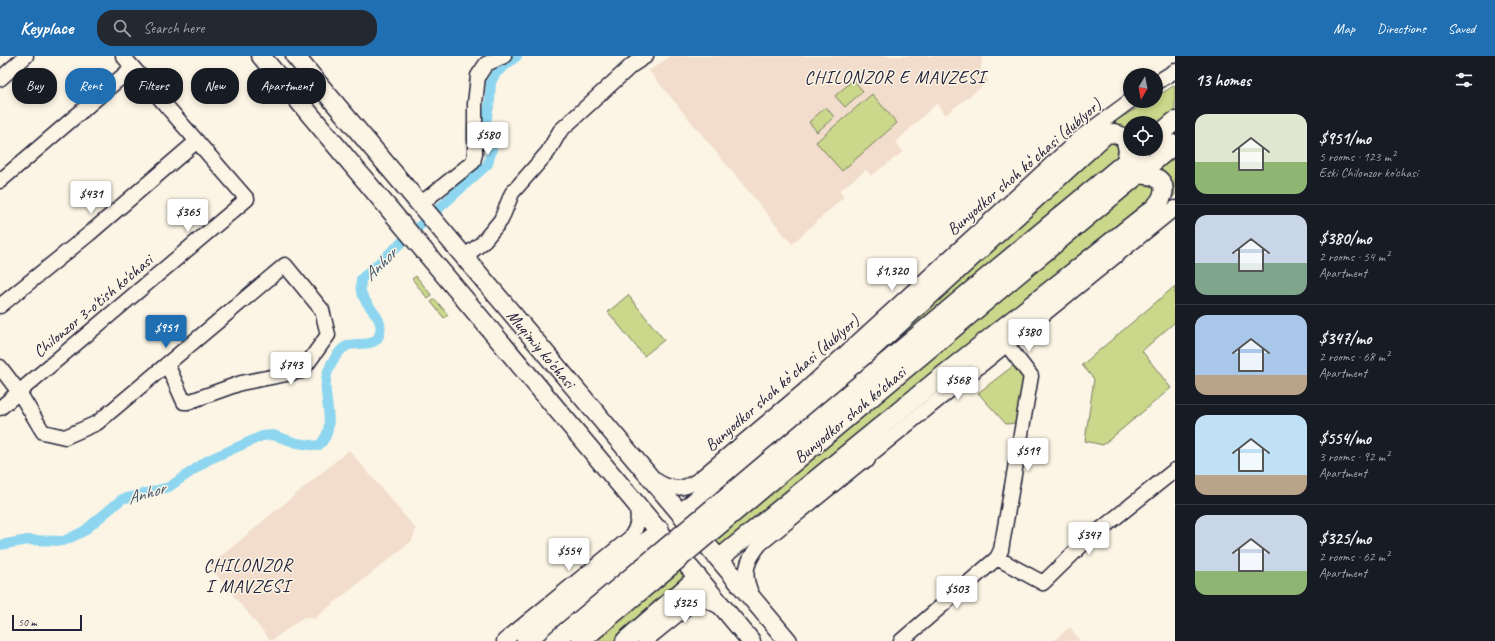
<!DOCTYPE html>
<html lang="en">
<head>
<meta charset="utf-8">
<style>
	body { margin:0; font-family:Caveat,sans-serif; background:#242831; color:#f1f3f6; height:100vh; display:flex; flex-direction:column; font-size:15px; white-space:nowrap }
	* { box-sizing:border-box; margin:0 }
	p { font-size:13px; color:#9ea1a6 }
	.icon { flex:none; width:22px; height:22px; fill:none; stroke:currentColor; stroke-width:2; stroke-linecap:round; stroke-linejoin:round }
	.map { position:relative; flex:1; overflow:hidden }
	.sheet { display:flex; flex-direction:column; background:#171b24; width:320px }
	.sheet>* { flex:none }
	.hud { position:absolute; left:12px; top:12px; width:380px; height:36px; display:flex; gap:8px }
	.needle { width:26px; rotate:190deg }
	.tools { position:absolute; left:1123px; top:12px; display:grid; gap:8px }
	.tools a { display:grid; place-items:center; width:40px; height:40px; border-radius:50%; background:#171b24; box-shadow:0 2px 6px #0003; font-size:20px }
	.scale { position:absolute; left:12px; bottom:10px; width:70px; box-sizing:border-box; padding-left:4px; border:2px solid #22223b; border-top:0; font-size:11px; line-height:14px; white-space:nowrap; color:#22223b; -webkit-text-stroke:3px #fcf5e5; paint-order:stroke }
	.price { position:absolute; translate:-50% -34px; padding:0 9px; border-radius:4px; background:#fff; color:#222; font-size:13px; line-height:26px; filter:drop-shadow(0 1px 2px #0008) }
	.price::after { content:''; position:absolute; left:50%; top:24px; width:12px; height:9px; margin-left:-6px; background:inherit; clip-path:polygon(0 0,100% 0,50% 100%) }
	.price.current { background:#1f6fb2; color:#fff }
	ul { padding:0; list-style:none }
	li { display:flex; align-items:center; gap:12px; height:100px; padding:0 20px }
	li+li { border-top:1px solid #363941 }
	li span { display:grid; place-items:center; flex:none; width:112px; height:80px; border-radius:12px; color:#555 }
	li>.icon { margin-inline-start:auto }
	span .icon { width:48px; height:48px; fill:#fffc; stroke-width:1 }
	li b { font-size:17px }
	h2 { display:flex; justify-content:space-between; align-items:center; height:48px; padding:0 20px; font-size:17px }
	.pill { padding:0 14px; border-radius:16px; background:#171b24; box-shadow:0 2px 6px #0003; font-size:14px; line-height:36px }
	.pill.current { background:#1f6fb2; color:#fff }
	header { display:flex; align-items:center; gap:24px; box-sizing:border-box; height:56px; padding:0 20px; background:#1f6fb2; color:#fff }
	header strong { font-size:19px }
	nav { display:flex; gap:22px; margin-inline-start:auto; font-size:14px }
	.search { width:280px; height:36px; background:#242831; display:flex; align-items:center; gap:10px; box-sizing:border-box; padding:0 14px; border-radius:16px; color:#9ea1a6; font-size:15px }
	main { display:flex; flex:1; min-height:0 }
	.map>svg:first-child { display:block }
	.built { fill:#f2ddcc }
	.green { fill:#cbd78a; stroke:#767c62 }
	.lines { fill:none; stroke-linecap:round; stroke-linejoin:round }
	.canal { stroke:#8ed6ef; stroke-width:10 }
	.minor-casing { stroke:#22223b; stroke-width:17 }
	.major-casing { stroke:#22223b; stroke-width:21 }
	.minor { stroke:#fcf5e5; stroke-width:14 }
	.major { stroke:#fcf5e5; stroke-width:18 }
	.major-bridge-casing { stroke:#22223b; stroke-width:21; stroke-linecap:butt }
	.major-bridge { stroke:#fcf5e5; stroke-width:18 }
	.labels { text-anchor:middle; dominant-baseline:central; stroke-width:3; stroke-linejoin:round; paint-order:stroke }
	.street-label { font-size:17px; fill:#22223b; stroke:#fcf5e5 }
	.neighbourhood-label { font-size:18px; letter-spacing:1px; fill:#22223b; stroke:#fcf5e5 }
	.water-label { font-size:18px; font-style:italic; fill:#425871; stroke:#fcf5e5 }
</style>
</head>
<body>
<header>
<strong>Keyplace</strong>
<div class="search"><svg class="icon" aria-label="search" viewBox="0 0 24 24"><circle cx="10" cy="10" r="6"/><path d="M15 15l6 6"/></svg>Search here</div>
<nav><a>Map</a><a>Directions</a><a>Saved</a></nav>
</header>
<main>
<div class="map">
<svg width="1175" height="585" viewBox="0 0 1175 585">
	<rect width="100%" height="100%" fill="#fcf5e5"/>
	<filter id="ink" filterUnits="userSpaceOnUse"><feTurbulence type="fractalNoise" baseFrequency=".025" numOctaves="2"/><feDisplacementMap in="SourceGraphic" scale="8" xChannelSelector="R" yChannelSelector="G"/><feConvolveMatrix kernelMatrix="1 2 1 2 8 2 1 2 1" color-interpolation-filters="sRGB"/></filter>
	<g filter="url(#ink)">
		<path class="built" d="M 670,0 L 982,0 L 981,15 L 989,25 L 945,59 L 937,47 L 896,86 L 903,96 L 871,120 L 866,114 L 839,135 L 844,141 L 792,188 L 649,15 Z
			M 349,394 L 416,473 L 412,485 L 314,563 L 304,561 L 271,585 L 209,510 Z
			M 1070,571 L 1080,585 L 1053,585 Z"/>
		<path class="green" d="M 853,24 L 863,35 L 845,51 L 835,40 Z
			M 1175,29 L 1175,53 L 1156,69 L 1156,67 L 1130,67 L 1130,72 L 1110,68 L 1149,45 L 1156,45 L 1156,41 Z
			M 872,38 L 897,67 L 842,115 L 816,86 Z
			M 826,51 L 834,61 L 817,76 L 809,66 Z
			M 1117,84 L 1121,96 L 1118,99 L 691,458 L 1107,85 Z
			M 1175,98 L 1175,139 L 1172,142 C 1174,129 1170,117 1157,112 Z
			M 1143,126 L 1154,128 L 1157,138 L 721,490 L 716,489 L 713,484 Z
			M 416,220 L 432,240 L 428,243 L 412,223 Z
			M 1175,230 L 1175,266 L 1142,295 L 1171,332 L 1103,389 L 1085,385 L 1094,323 L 1082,309 Z
			M 628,239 L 664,284 L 644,300 L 608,256 Z
			M 435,243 L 448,259 L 444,262 L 431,246 Z
			M 1013,310 L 1024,319 L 1017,367 L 1006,368 L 978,337 Z
			M 679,514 L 687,524 L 615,585 L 595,585 Z"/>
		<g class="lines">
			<path class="canal" d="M 0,489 L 28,484 L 63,485 L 70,482 L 84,475 L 122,443 L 169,431 L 208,404 L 262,380 L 273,379 L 297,387 L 318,390 C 341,371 319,340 328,315 C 331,306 340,292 349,289 C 361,286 377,292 380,276 C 384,260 364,250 361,235 C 360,232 361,227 361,223 L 488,108 L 492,93 L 485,71 L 490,45 L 491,26 L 496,17 L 517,0"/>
			<defs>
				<path id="minor" d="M 0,23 L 26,0
					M 1156,27 L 1175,15
					M 0,125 L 132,12
					M 419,149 L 473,106 L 475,98 L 475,48 L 478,20 L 486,8 L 504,0
					M 464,201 L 482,187 L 501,164 L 512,137 L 548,96 L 560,75 L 632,9 L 646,0
					M 0,250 L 89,178 L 197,85
					M 0,311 L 19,336 L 43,376 L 65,381 L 97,367 L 285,209 L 322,254 L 328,279 L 302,315 L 241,327 L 188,346 L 184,346 L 167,308
					M 0,352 L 247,143 L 123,0
					M 654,423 C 669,434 682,435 698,424 L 805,334 L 1081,81 L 1130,45
					M 997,502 L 1043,527 L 1085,486 L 1175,414
					M 752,539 C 742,518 746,505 760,488 L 1175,152
					M 504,585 L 630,482 C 639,470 640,459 634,446
					M 645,585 L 692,547 L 706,544 L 722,552
					M 901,585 L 997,502 L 1001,494 L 1031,320 L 1007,289"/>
				<path id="major" d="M 261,0 L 751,585
					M 295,0 L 788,585
					M 1156,81 L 1175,65
					M 998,212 L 1141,93
					M 1010,225 L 1175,88
					M 857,390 L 858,399 L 866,403
					M 681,457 L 854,309 L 1106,78 L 1114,77 L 1125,82 L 1128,94 L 1126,106
					M 720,502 L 937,324 L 1154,152 C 1173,133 1162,116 1137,119
					M 526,585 L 660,474
					M 625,585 L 698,521"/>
			</defs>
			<use href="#minor" class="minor-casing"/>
			<use href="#major" class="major-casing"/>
			<use href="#minor" class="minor"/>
			<use href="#major" class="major"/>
			<defs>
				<path id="major-bridge" d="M 555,585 L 998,212
					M 581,585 L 1010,225"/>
			</defs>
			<use href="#major-bridge" class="major-bridge-casing"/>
			<use href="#major-bridge" class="major-bridge"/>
		</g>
	</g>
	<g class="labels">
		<g class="street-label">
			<text transform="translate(1024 111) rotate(-41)">Bunyodkor shoh koʻchasi (dublyor)</text>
			<text transform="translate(93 250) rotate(-40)">Chilonzor 3-o'tish ko'chasi</text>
			<text transform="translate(541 293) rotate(50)">Muqimiy ko'chasi</text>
			<text transform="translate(782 327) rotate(-41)">Bunyodkor shoh koʻchasi (dublyor)</text>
			<text transform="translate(850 359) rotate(-40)">Bunyodkor shoh ko'chasi</text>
		</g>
		<g class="neighbourhood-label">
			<text x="895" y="21">CHILONZOR E MAVZESI</text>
			<text x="248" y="509">CHILONZOR<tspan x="248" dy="21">I MAVZESI</tspan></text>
		</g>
		<g class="water-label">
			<text transform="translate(380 208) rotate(-45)">Anhor</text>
			<text transform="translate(146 437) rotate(-17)">Anhor</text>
		</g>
	</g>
</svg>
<div class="tools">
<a><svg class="needle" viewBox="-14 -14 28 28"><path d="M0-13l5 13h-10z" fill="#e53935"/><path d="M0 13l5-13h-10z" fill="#9ea1a6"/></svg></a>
<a><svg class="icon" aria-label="locate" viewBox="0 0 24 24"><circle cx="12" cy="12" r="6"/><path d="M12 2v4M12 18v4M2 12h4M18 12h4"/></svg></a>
</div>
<div class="scale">50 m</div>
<b class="price" style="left:488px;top:100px">$580</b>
<b class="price" style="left:91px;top:159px">$431</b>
<b class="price" style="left:188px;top:177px">$365</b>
<b class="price" style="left:892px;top:236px">$1,320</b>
<b class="price current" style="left:166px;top:293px">$951</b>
<b class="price" style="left:1029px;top:297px">$380</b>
<b class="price" style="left:291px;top:330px">$743</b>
<b class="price" style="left:958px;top:345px">$568</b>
<b class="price" style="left:1028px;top:416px">$519</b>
<b class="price" style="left:1089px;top:500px">$347</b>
<b class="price" style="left:569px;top:516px">$554</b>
<b class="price" style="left:957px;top:554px">$503</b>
<b class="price" style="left:685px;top:568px">$325</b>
<div class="hud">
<a class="pill">Buy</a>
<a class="pill current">Rent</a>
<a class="pill">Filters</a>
<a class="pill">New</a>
<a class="pill">Apartment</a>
</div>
</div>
<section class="sheet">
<h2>13 homes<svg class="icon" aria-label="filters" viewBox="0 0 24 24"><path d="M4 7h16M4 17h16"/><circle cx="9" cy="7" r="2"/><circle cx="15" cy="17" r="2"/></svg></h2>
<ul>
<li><span style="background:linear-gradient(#dfe7d0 60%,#8fb573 0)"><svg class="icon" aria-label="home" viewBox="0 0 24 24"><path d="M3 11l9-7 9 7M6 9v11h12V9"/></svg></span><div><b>$951/mo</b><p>5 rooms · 123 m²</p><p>Eski Chilonzor ko'chasi</p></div></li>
<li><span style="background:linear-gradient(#c9d6e8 60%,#7fa58c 0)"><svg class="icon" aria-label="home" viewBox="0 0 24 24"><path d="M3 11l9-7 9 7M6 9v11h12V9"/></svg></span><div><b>$380/mo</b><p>2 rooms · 54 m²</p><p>Apartment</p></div></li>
<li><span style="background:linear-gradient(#a9c7e8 75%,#b9a48a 0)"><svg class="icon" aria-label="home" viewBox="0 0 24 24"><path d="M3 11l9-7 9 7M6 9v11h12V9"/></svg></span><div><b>$347/mo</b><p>2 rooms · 68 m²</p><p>Apartment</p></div></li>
<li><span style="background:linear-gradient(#bfe0f5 75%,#b9a48a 0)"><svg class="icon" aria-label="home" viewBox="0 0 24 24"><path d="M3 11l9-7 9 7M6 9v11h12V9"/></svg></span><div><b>$554/mo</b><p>3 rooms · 92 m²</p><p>Apartment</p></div></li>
<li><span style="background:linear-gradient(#c9d6e8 70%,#8fb573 0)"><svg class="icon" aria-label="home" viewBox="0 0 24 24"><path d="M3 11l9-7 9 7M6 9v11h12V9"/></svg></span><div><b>$325/mo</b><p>2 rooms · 62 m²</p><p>Apartment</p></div></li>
</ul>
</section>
</main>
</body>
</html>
